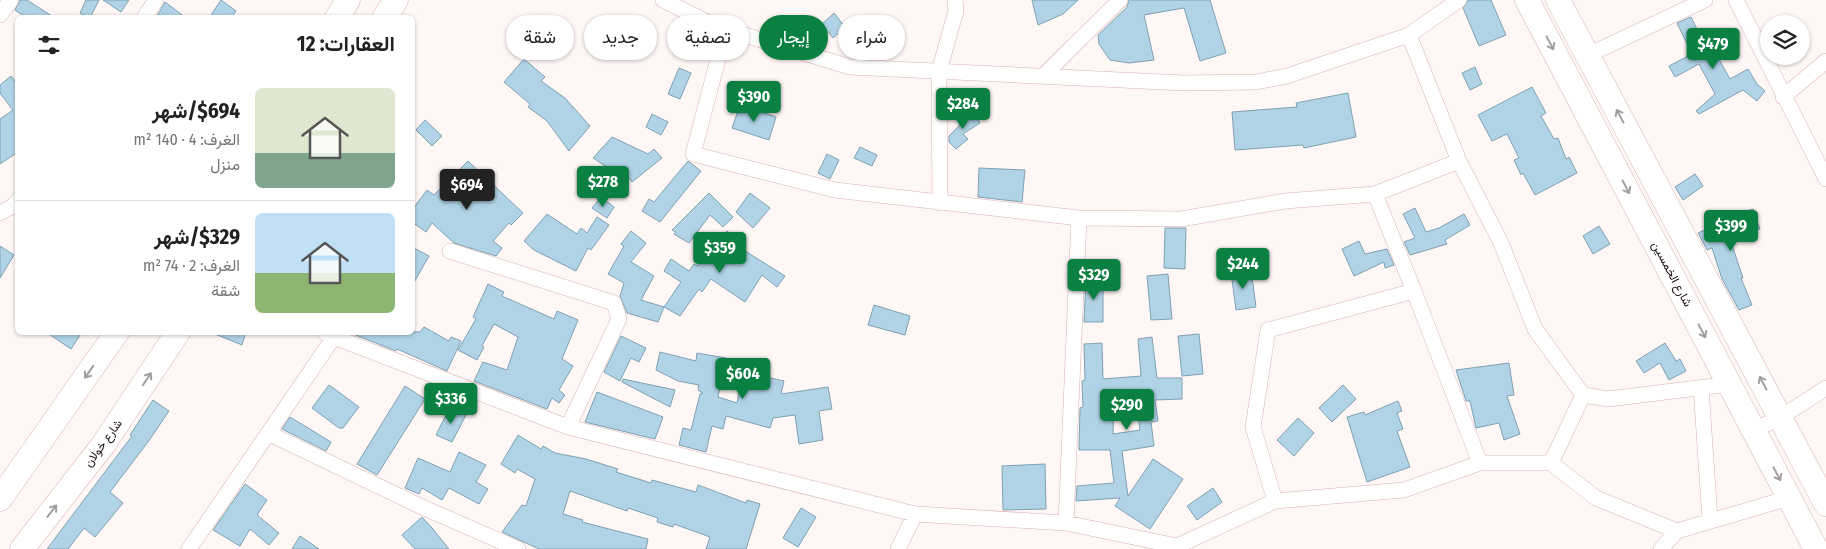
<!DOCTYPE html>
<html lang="ar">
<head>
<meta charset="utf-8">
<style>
	body { margin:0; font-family:"Fira Sans Condensed",Vazirmatn,sans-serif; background:#f2f2f2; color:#222; direction:rtl; height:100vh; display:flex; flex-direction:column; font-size:19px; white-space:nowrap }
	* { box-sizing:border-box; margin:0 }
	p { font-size:16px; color:#767676 }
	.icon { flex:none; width:28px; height:28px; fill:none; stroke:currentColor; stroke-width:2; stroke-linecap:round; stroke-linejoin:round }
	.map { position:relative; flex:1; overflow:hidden; direction:ltr }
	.drawer { position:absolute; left:15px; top:15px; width:400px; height:320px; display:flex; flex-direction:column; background:#fff; border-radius:8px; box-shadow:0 1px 4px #0004; direction:rtl }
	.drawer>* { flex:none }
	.hud { position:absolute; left:430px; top:15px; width:475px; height:45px; direction:rtl; display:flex; gap:10px }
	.buttons { position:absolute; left:1760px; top:15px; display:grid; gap:10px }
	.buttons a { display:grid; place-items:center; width:50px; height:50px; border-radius:50%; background:#fff; box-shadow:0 1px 4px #0004; font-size:25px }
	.price { position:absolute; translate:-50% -42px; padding:0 11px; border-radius:5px; background:#0b8043; color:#fff; font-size:16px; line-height:32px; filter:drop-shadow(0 1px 2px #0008) }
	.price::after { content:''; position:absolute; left:50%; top:30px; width:15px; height:11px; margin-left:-8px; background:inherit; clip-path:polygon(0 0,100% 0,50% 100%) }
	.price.on { background:#222; color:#fff }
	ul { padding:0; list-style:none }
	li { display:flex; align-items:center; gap:15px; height:125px; padding:0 20px }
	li+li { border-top:1px solid #e0e0e0 }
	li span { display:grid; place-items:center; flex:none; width:140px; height:100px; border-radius:8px; color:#555 }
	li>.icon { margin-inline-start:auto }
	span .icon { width:60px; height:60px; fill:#fffc; stroke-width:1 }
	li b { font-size:21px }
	h2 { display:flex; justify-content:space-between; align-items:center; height:60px; padding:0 20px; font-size:21px }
	.pill { padding:0 18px; border-radius:22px; background:#fff; box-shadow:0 1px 4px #0004; font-size:18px; line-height:45px }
	.pill.on { background:#0b8043; color:#fff }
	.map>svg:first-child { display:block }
	.building { fill:#b0d4e6; stroke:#7ea1b2; fill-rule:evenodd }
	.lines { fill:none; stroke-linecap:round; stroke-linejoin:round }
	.minor-casing { stroke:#d9b2b0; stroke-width:16 }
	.primary-casing { stroke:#d9b2b0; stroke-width:25 }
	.minor { stroke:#fff; stroke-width:15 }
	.primary { stroke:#fff; stroke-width:24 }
	.oneway { stroke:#a39e9e }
	.labels { text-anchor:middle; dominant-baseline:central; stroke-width:5; stroke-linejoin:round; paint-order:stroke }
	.street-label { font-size:12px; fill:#190c0c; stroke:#fff }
</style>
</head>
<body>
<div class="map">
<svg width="1826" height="549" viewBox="0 0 1826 549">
	<rect width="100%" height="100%" fill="#fff6f6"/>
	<path class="building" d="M 20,0 L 27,0 L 55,18 L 27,18 L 15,10 Z
		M 86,0 L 99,0 L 90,18 L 80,13 Z
		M 103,0 L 129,0 L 121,12 Z
		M 221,0 L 236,11 L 231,18 L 209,18 Z
		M 1032,0 L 1078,0 L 1063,14 L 1038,25 Z
		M 1129,0 L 1210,0 L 1226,53 L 1200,61 L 1184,8 L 1144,15 L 1154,60 L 1129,63 L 1110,60 L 1099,44 L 1098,35 L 1127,7 Z
		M 1468,0 L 1491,0 L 1506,35 L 1479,46 L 1463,8 Z
		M 165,2 L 186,18 L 156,18 Z
		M 834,13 L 845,27 L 833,38 L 822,24 Z
		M 1691,17 L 1711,57 L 1716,54 L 1730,79 L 1748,69 L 1757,84 L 1765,91 L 1757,101 L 1743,90 L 1699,114 L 1696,111 L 1715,94 L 1699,64 L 1675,77 L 1669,66 L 1692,54 L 1677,23 Z
		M 524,59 L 545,77 L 541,81 L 565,98 L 590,126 L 569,151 L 547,121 L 528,107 L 530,104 L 504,82 Z
		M 1475,67 L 1482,84 L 1470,90 L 1462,73 Z
		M 679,68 L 691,73 L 680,99 L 668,94 Z
		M 11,76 L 18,85 L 18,152 L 0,164 L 0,119 L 13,110 L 0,93 L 0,85 Z
		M 1532,87 L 1546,113 L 1541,116 L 1554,139 L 1558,138 L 1566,159 L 1569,157 L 1577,173 L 1535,195 L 1523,173 L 1521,175 L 1514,160 L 1519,158 L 1507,134 L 1492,141 L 1478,115 Z
		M 1348,93 L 1356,137 L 1304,148 L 1303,145 L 1235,150 L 1232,112 L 1297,107 L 1296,103 Z
		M 740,105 L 776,117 L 769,140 L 732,128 Z
		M 973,111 L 980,123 L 963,134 L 968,139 L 956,149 L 949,142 L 949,136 L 964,121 L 963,118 Z
		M 652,114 L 668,122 L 661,135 L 646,127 Z
		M 425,120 L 442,136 L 432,146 L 416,130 Z
		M 612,137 L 648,154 L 654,149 L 662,158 L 632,182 L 620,166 L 613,171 L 593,158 Z
		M 860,147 L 877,155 L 872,166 L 854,158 Z
		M 827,154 L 839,160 L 830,179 L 818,173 Z
		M 468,161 L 523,213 L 511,225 L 509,223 L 493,241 L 502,248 L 496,256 L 454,243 L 432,223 L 426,232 L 412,222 L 412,210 L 427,190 L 434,195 Z
		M 688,161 L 701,171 L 660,222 L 642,211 L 649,199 L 654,202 Z
		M 979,168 L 1025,170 L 1022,202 L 978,197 Z
		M 1695,174 L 1703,186 L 1683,200 L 1675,187 Z
		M 709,193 L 733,217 L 723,227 L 710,215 L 689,243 L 674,234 L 676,232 L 672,230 Z
		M 750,193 L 770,208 L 753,228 L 736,212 Z
		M 601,197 L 614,207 L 607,218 L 592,208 Z
		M 1415,208 L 1426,232 L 1439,228 L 1464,214 L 1470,225 L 1445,240 L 1447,244 L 1410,255 L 1404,242 L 1415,238 L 1403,214 Z
		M 1753,209 L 1760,229 L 1730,239 L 1743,278 L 1741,278 L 1752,305 L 1739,310 L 1722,279 L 1712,248 L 1707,250 L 1698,233 L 1728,220 L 1728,217 Z
		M 547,214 L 577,234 L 581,228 L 587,233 L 597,217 L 609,225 L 591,250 L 588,248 L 576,271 L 534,250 L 524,241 Z
		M 1599,226 L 1610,244 L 1593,254 L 1583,236 Z
		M 1165,228 L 1186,228 L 1185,269 L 1164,268 Z
		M 631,231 L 646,243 L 631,262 L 654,276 L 641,300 L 664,307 L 658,322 L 627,313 L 620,296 L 624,283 L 608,274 L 624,246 L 621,244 Z
		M 727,231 L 745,245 L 742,249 L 785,276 L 777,287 L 762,275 L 745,302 L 711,279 L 702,292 L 699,289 L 680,316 L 664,307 L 681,282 L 664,271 L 671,259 L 689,271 L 694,264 L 697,266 L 708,251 L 710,253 Z
		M 1359,241 L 1365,254 L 1387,249 L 1394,265 L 1385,268 L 1384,262 L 1354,276 L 1342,249 Z
		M 0,246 L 14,255 L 0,278 Z
		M 412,247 L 429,256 L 412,286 Z
		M 1251,269 L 1256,307 L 1236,310 L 1231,272 Z
		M 1168,274 L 1172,319 L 1151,320 L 1147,276 Z
		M 1086,279 L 1103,279 L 1103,322 L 1084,322 Z
		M 488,284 L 504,292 L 502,296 L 554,319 L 557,311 L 578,320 L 562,359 L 573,366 L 559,390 L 565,395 L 559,403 L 552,398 L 547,409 L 474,381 L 483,362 L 507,370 L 518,337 L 494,324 L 482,346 L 484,347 L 477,360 L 458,350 L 476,319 L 473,317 Z
		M 874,305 L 910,316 L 905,335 L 868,325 Z
		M 424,327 L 449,341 L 451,337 L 461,341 L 447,371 L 397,349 L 396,351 L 348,332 L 420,332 Z
		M 46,332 L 82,332 L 71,349 Z
		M 210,332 L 246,332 L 242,345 Z
		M 1199,334 L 1203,374 L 1182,376 L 1178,336 Z
		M 621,336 L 646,348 L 639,362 L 631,358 L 620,381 L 604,372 Z
		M 1152,337 L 1157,378 L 1182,378 L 1182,399 L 1155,400 L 1158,421 L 1151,422 L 1154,446 L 1122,451 L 1128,496 L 1153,459 L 1183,479 L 1150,529 L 1115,506 L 1120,498 L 1076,501 L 1077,486 L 1114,483 L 1110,450 L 1079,450 L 1080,408 L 1083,407 L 1082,381 L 1085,380 L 1084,344 L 1102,343 L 1103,379 L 1141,376 L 1138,339 ZM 1135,394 L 1140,430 L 1113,434 L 1114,396 Z
		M 1665,343 L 1676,361 L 1680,359 L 1686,371 L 1669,380 L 1660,363 L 1644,373 L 1636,361 Z
		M 660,352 L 696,361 L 697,353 L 726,358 L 718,397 L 737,403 L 743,372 L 784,381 L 781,394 L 828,387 L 832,409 L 819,411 L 823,440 L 799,444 L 795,415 L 773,418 L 770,428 L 726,416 L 723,429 L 712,426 L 706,452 L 679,445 L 683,428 L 691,430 L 700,394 L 703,393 L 698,390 L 699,385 L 678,381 L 656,370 Z
		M 1509,363 L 1514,395 L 1507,396 L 1520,434 L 1504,440 L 1499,423 L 1476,428 L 1470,401 L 1466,401 L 1456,370 Z
		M 623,379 L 675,390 L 670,407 L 622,382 Z
		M 329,385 L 359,407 L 343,428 L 339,428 L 312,408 Z
		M 1343,385 L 1356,399 L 1332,422 L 1319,408 Z
		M 405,386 L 425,399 L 377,475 L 357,464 Z
		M 597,392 L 663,417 L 655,439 L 585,422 Z
		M 153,400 L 169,411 L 148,442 L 110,492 L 123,503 L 95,537 L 84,528 L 68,549 L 47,549 L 132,436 L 130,435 Z
		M 1398,401 L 1402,411 L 1397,413 L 1403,429 L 1397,431 L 1410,467 L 1367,482 L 1347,417 L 1364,412 L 1365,415 Z
		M 450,407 L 466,415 L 452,442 L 436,435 Z
		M 290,417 L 331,442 L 326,451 L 282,429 Z
		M 1298,418 L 1314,433 L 1294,456 L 1277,440 Z
		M 518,435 L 541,449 L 543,446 L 555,453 L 586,459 L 618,469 L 616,472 L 651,483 L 652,480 L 696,492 L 698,485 L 746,503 L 747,500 L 760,504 L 746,549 L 706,549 L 710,537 L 674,524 L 673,527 L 657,522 L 658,518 L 628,508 L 627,511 L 570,491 L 563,514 L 583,520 L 582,522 L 648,539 L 646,549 L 539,549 L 502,532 L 522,505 L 526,506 L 535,479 L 517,469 L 515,473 L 501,464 Z
		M 459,452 L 486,465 L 476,482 L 488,489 L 479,504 L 449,488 L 442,500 L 422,488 L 419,494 L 405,488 L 418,458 L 450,472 Z
		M 1045,464 L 1046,509 L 1003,510 L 1002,466 Z
		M 245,484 L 267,500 L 257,515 L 279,533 L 269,545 L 250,529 L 240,546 L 213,530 Z
		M 1213,488 L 1222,502 L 1197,520 L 1187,506 Z
		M 801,508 L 816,517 L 798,547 L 783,538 Z
		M 422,517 L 432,528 L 449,549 L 415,549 L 402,535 Z
		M 300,536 L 319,549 L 292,549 Z"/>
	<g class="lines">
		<defs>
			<path id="minor" d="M 663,0 L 715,26 L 850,67 L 1184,83 L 1256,82 L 1287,76 L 1409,35 L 1459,0
				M 1736,0 L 1826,179
				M 0,15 L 11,0
				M 144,18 L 156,0
				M 726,29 L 693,154 L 835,190 L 1079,218 L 1181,219 L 1285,201 L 1375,194 L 1459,161
				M 1409,35 L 1459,161 L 1501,243 L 1535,329 L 1583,395 L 1608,399 L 1730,384
				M 1588,55 L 1705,0
				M 1043,76 L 1120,0
				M 1783,97 L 1826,61
				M 1375,194 L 1414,291
				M 940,203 L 939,71 L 956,11 L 955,0
				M 0,213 L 13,206 L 18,200
				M 450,251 L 614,303 L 619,319 L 568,427
				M 334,337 L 568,427 L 915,514 L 898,549
				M 1701,387 L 1710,520
				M 1754,430 L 1781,417 L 1826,388
				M 268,433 L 422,507 L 518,549
				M 1480,463 L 1414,291 L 1268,330 L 1253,427 L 1275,501 L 1404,490 L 1480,463 L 1551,463 L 1596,498 L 1677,531 L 1789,498
				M 1551,463 L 1583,395
				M 915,514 L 1066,523 L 1177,546 L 1275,501
				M 1066,523 L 1079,218
				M 189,549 L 334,337 L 325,333
				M 1661,549 L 1677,531"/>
			<path id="primary" d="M 1527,0 L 1816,549
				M 1558,0 L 1826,504
				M 337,18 L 348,0
				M 384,18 L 396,0
				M 0,499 L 117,332
				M 22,549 L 103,445 L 178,332"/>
		</defs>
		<use href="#minor" class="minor-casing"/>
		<use href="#primary" class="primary-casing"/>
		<use href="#minor" class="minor"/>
		<use href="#primary" class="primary"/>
	</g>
	<defs><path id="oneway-shaft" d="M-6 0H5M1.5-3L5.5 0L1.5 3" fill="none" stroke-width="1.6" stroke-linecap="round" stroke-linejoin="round" transform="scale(1.25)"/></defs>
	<g class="oneway">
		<use href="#oneway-shaft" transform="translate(1550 43) rotate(62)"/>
		<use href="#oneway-shaft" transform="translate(1620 116) rotate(-118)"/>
		<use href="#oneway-shaft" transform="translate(1626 187) rotate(62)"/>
		<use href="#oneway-shaft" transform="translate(1702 331) rotate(62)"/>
		<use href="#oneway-shaft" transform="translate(89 372) rotate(125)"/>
		<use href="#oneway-shaft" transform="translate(147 379) rotate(-56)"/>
		<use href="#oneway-shaft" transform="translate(1763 383) rotate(-118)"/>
		<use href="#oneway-shaft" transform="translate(1777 474) rotate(62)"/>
		<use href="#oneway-shaft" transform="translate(52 511) rotate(-52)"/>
	</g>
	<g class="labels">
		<g class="street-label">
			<text transform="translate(1672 274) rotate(62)">شارع الخمسين</text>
			<text transform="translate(103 443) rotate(-54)">شارع خولان</text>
		</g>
	</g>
</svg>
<div class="buttons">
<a><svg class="icon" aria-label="layers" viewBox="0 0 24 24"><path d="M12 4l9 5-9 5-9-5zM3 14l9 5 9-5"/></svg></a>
</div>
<b class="price" style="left:1713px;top:70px">$479</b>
<b class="price" style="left:754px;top:123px">$390</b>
<b class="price" style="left:963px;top:130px">$284</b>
<b class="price" style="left:603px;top:208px">$278</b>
<b class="price on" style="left:467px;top:211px">$694</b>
<b class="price" style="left:1731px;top:252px">$399</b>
<b class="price" style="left:720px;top:274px">$359</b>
<b class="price" style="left:1243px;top:290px">$244</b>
<b class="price" style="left:1094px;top:301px">$329</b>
<b class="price" style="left:743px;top:400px">$604</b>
<b class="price" style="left:451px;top:425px">$336</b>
<b class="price" style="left:1127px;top:431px">$290</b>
<div class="hud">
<a class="pill">شراء</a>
<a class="pill on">إيجار</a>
<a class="pill">تصفية</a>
<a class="pill">جديد</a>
<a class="pill">شقة</a>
</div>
<section class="drawer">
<h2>العقارات: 12<svg class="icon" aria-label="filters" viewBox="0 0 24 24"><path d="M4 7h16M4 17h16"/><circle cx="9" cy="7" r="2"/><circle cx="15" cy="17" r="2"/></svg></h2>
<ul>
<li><span style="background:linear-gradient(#dfe7d0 65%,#7fa58c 0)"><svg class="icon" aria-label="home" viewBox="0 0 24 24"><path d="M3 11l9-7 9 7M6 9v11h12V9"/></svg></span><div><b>$694/شهر</b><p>الغرف: 4 · 140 m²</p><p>منزل</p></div></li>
<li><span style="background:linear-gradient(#bfe0f5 60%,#8fb573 0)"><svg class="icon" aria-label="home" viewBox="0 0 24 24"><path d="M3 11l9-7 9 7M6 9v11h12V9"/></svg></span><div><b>$329/شهر</b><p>الغرف: 2 · 74 m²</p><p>شقة</p></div></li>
</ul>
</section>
</div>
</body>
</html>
